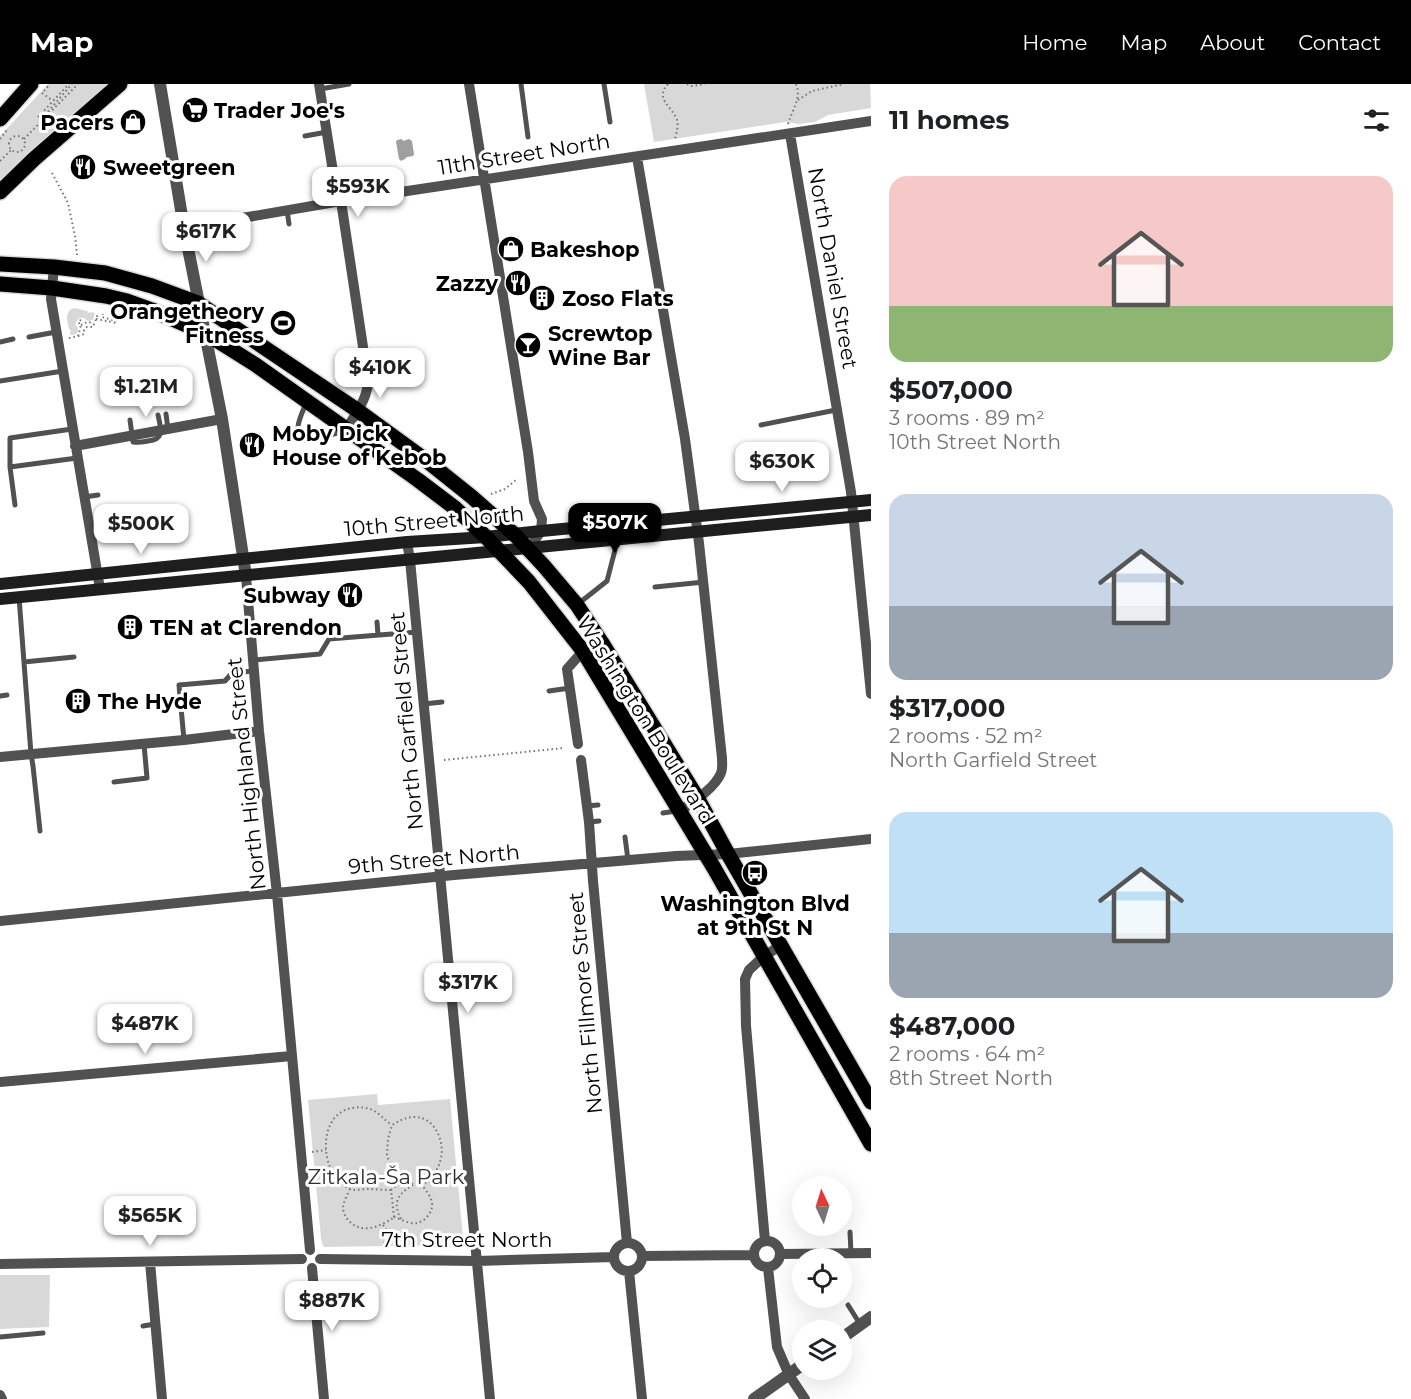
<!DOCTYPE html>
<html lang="en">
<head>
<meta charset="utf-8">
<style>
	body { margin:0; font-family:Montserrat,sans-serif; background:#f6f6f6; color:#202124; height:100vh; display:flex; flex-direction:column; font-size:22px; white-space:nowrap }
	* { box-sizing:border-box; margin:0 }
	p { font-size:20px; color:#757577 }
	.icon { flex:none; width:33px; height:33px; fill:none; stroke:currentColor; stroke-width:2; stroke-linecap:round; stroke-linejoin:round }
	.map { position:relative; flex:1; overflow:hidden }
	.panel { display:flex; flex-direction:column; background:#fff; width:540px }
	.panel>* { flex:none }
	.needle { width:39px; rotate:356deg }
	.controls { position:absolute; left:792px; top:1092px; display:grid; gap:12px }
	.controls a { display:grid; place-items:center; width:60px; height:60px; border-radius:50%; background:#fff; box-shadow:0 6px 24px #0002; font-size:30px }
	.price { position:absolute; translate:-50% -51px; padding:0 14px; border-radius:12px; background:#fff; color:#222; font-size:20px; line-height:39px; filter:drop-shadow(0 2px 3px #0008) }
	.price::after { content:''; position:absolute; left:50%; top:36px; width:18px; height:14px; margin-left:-9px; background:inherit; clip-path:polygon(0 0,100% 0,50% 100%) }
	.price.current { background:#000; color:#fff }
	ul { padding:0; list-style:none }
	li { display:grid; align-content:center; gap:12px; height:318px; padding:0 18px }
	li span { display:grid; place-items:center; height:186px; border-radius:18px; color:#555 }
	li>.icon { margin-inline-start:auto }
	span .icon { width:108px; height:108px; fill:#fffc; stroke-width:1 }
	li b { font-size:26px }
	h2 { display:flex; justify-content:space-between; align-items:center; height:72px; padding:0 18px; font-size:26px }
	header { display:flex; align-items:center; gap:36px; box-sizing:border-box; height:84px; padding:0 30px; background:#000; color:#fff }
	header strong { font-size:28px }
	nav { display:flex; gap:33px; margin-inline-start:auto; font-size:21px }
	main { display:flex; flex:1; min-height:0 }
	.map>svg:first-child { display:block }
	.green { fill:#d8d8d8 }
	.water { fill:#9f9f9f }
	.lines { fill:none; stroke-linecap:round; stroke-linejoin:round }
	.primary-casing { stroke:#dbdbdb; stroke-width:18 }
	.path { stroke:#737373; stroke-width:2; stroke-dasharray:1.5 3; stroke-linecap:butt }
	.service { stroke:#515151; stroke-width:5 }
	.minor { stroke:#515151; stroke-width:10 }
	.tertiary { stroke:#515151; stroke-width:12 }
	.secondary { stroke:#1e1e1e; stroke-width:12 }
	.primary { stroke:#000; stroke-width:15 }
	.labels { text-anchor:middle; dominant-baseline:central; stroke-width:6; stroke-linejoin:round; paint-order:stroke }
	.poi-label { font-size:21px; font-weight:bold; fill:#000; stroke:#fff; text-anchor:start }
	.street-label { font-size:21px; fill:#000; stroke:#fff }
	.park-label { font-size:21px; fill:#2f2f2f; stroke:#fff }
</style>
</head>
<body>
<header>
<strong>Map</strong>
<nav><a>Home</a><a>Map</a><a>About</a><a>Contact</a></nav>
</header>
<main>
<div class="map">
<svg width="871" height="1315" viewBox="0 0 871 1315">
	<rect width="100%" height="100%" fill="#fff"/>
	<path class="green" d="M 48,0 L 106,0 L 102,8 L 0,101 L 0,52 Z
		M 644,0 L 870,0 L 871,24 L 828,31 L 815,38 L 799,40 L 785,38 L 654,58 Z
		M 75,224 L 87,227 L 89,229 L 91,228 L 95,229 L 93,236 L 88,237 L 84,234 L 79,234 L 75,240 L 78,244 L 77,250 L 70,251 L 70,248 L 71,247 L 69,245 C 67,237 64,226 75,224 Z
		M 377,1010 L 378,1021 L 450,1015 L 463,1154 L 458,1161 L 325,1163 L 323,1162 L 321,1154 L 308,1016 Z
		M 0,1191 L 50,1191 L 49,1243 L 0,1245 Z"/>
	<path class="water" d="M 402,55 L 403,57 L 409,55 L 412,57 L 414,70 L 413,72 L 407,73 L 405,75 L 401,77 L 399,75 L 396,58 L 397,56 Z"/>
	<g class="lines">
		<defs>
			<path id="primary" d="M 0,35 L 31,0
				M 0,108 L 34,75 L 120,0
				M 0,180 L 54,183 L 105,189 L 152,202 L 198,219 L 357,326 L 427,377 L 472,413 L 515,451 L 544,482 L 577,521 L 602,559 L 698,715 L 728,770 L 871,1018
				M 0,200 L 52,204 L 106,212 L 127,217 L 152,226 L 205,249 L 256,281 L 418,396 L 455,424 L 486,453 L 529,498 L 583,567 L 714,784 L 871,1060"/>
		</defs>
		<use href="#primary" class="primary-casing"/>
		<path class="path" d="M 668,0 C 654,15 672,22 677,36 C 679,42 676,49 675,56
			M 687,0 L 692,2 L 705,0
			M 44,7 L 50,0
			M 42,9 L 53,17
			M 798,16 L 812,7 L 843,0
			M 45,31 L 72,0
			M 38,33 L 69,0
			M 788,40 C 792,26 802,14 796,0
			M9 60a8 8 0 1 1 16 0a8 8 0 1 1-16 0Z
			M 0,55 L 7,46
			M 24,55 L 78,0
			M 0,77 L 11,66
			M 52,89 L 68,119 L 75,152 L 77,171
			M 96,235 L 117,239 L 116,237 L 102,233 L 103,230
			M 81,241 L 87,238 L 94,239
			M 78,252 L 84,250 L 84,246 L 87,243 L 93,243 L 98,230
			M 69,254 L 78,252 L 81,241 L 78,238 L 82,235
			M 491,410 L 505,405 L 516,396
			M 444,676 L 564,664
			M 312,1068 L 326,1066
			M 397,1101 L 387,1071 L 388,1055 L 392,1041 C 399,1037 406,1033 414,1033 C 434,1032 445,1057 441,1074 C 439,1084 434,1091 427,1098
			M 350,1105 C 348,1110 343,1118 343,1124 C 343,1128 346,1134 349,1137 C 362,1151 381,1142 393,1134
			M 391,1106 C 383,1106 375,1105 368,1105 C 362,1105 355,1107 350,1105 C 319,1092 316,1030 352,1024 C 358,1023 364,1023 370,1025 C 379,1028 384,1036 392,1041
			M 394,1133 L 391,1106 L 397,1101 L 457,1096
			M 394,1133 C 401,1135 410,1141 417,1139 C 422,1138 427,1134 429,1130 C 437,1119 428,1109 421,1100
			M 401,1135 C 392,1118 398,1110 413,1101
			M 383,1141 L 386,1145 L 384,1163"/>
		<path class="service" d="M 521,0 L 528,53
			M 604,0 L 610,38
			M 320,5 L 349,0
			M 305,52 L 327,48
			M 287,126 L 289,140
			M 29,253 L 56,248
			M 0,258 L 13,255
			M 0,297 L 63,287
			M 306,319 C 302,330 294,343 300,355 L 309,357 L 344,347
			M 166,330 L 168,345
			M 130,336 L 133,358 C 139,359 143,358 148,357 C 165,355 161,345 158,331
			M 761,341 L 836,326
			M 10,383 L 77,374
			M 84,413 L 98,411
			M 15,421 L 10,383 L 10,354 L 72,345
			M 91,449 L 110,446
			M 655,503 L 704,498
			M 19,513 L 31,670 L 33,682 L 40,747
			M 578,520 L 607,497 L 615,466 L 614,455
			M 377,538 L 378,551
			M 253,576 L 320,570 L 329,555 L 417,548
			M 24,578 L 74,573
			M 549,607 L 570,604
			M 0,612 L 7,611
			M 424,620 L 442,618
			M 184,656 L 179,601 L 225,597 L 232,589 L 253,587
			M 114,698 L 147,694 L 144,660
			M 586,722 L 598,721
			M 663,729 L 676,727
			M 589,738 L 599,737
			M 625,753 L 628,776
			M 850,1148 L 851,1169
			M 848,1221 L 860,1240
			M 143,1242 L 155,1240
			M 0,1253 L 43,1249"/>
		<path class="minor" d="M 319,0 L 335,100 L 341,117 L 368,296 C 368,315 355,330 346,346
			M 469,0 L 528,368 L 534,417 L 542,435 L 541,447 L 529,465
			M 790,50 L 851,408 L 871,610
			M 637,73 L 685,355 L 699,459 L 722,674 C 722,679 723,684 721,689 C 715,704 693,718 680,727
			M 184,144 L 341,117 L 871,37
			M 54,183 L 51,215 L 100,505
			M 75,362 L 222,335
			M 407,458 L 410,476 L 490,1315
			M 246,492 L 259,647 L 277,810 L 310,1166
			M 578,660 L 567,585 L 583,567 L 602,559
			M 0,673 L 184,656 L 259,647
			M 581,676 L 589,738 L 593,797 L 627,1159
			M 0,837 L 454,791 L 676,772 L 728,770 L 871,755
			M 0,998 L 292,972
			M754 1170a13 13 0 1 1 26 0a13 13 0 1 1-26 0Z
			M 765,1157 L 746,942 L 745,895 L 749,886 L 763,873 L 781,861
			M614 1173a14 14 0 1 1 28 0a14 14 0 1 1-28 0Z
			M 781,1170 L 871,1169
			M 642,1172 L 754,1171
			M 320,1175 L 477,1177 L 614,1173
			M 150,1178 L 162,1315
			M 0,1180 L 302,1175
			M 312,1184 L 324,1315
			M 768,1184 L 777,1263 L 789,1291 L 805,1315
			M 629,1187 L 642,1315
			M 0,1311 L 2,1315"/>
		<path class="tertiary" d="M 160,0 L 184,144 L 222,335 L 246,492
			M 842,1254 L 871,1233
			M 754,1315 L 802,1281"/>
		<path class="secondary" d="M 0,500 L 407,458 L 486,453 L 541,447 L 871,416
			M 0,515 L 871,431"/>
		<use href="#primary" class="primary"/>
	</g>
	<defs>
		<symbol id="supermarket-disc" viewBox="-11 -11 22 22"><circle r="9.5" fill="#000" stroke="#fff"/><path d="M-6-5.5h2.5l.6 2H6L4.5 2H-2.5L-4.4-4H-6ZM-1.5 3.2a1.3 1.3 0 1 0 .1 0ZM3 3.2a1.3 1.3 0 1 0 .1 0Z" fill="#fff"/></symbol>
		<symbol id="shop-disc" viewBox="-11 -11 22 22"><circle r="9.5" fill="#000" stroke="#fff"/><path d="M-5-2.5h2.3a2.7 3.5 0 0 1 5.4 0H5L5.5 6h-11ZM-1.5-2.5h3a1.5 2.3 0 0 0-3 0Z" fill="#fff"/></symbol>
		<symbol id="restaurant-disc" viewBox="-11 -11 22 22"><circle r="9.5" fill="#000" stroke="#fff"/><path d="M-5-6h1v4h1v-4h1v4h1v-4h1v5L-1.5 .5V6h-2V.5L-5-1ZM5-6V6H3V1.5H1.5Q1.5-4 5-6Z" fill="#fff"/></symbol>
		<symbol id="building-disc" viewBox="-11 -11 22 22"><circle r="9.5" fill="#000" stroke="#fff"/><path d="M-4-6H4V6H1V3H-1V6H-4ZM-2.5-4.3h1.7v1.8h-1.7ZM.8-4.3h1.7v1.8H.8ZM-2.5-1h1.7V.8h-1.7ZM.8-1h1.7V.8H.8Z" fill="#fff"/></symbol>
		<symbol id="stadium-disc" viewBox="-11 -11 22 22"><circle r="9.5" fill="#000" stroke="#fff"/><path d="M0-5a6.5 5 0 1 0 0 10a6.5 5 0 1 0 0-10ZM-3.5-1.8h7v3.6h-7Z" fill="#fff"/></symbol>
		<symbol id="bar-disc" viewBox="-11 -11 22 22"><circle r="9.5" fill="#000" stroke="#fff"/><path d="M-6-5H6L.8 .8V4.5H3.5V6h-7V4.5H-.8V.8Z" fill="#fff"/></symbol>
		<symbol id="bus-disc" viewBox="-11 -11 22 22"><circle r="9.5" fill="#000" stroke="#fff"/><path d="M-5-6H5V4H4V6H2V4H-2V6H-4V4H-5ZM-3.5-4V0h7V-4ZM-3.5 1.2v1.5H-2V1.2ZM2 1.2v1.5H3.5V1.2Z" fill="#fff"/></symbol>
	</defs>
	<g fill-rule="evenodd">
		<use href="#supermarket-disc" x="180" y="11" width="30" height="30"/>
		<use href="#shop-disc" x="118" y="23" width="30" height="30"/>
		<use href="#restaurant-disc" x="68" y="68" width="30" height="30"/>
		<use href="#shop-disc" x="496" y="150" width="30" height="30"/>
		<use href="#restaurant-disc" x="503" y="184" width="30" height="30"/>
		<use href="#building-disc" x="527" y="199" width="30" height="30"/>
		<use href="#stadium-disc" x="268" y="224" width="30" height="30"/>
		<use href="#bar-disc" x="513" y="246" width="30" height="30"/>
		<use href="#restaurant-disc" x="237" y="346" width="30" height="30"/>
		<use href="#restaurant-disc" x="335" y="496" width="30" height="30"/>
		<use href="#building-disc" x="115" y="528" width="30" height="30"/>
		<use href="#building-disc" x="63" y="602" width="30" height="30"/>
		<use href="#bus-disc" x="740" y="774" width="30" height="30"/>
	</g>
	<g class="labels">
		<g class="poi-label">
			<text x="214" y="26">Trader Joe's</text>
			<text x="114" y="38" text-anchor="end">Pacers</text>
			<text x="103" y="83">Sweetgreen</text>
			<text x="530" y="165">Bakeshop</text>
			<text x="498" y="199" text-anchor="end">Zazzy</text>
			<text x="562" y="214">Zoso Flats</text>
			<text x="264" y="227" text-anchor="end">Orangetheory<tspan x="264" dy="24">Fitness</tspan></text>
			<text x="548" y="249">Screwtop<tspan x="548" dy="24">Wine Bar</tspan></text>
			<text x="272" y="349">Moby Dick<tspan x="272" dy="24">House of Kebob</tspan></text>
			<text x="330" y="511" text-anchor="end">Subway</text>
			<text x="150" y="543">TEN at Clarendon</text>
			<text x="98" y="617">The Hyde</text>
			<text x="755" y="819" text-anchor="middle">Washington Blvd<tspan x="755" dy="24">at 9th St N</tspan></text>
		</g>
		<g class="street-label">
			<text transform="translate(524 70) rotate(-9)">11th Street North</text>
			<text transform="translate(833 184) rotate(80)">North Daniel Street</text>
			<text transform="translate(434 437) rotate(-5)">10th Street North</text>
			<text transform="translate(646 636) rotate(58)">Washington Boulevard</text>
			<text transform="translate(406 637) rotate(-95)">North Garfield Street</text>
			<text transform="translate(246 690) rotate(-96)">North Highland Street</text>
			<text transform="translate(434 775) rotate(-5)">9th Street North</text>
			<text transform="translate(585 919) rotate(-95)">North Fillmore Street</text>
			<text x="467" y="1155">7th Street North</text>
		</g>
		<g class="park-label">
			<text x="386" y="1092">Zitkala-Ša Park</text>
		</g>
	</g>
</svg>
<div class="controls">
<a><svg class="needle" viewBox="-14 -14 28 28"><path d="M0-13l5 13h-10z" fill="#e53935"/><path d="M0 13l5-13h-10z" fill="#757577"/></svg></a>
<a><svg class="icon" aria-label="locate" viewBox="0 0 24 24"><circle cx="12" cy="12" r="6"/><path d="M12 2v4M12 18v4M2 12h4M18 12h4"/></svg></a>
<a><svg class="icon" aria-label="layers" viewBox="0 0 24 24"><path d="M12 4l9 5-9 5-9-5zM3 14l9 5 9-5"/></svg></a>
</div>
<b class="price" style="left:358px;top:134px">$593K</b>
<b class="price" style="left:206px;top:179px">$617K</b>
<b class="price" style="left:380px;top:315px">$410K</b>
<b class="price" style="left:146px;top:334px">$1.21M</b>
<b class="price" style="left:782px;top:409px">$630K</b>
<b class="price current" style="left:615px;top:470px">$507K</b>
<b class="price" style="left:141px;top:471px">$500K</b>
<b class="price" style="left:468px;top:930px">$317K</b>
<b class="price" style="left:145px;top:971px">$487K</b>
<b class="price" style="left:150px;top:1163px">$565K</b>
<b class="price" style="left:332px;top:1248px">$887K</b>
</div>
<section class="panel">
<h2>11 homes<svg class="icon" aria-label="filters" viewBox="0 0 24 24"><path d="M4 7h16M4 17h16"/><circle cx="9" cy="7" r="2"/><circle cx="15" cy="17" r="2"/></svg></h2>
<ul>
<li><span style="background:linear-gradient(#f6c9c9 70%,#8fb573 0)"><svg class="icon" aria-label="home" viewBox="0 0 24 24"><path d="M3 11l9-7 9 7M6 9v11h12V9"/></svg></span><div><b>$507,000</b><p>3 rooms · 89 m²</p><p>10th Street North</p></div></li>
<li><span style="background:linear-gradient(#c9d6e8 60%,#9aa5b1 0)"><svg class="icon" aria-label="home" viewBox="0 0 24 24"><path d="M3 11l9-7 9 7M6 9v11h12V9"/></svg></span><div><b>$317,000</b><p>2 rooms · 52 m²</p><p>North Garfield Street</p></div></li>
<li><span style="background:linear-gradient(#bfe0f5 65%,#9aa5b1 0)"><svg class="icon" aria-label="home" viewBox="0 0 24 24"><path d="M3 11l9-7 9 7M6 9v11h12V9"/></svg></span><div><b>$487,000</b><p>2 rooms · 64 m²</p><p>8th Street North</p></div></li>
</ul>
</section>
</main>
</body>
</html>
